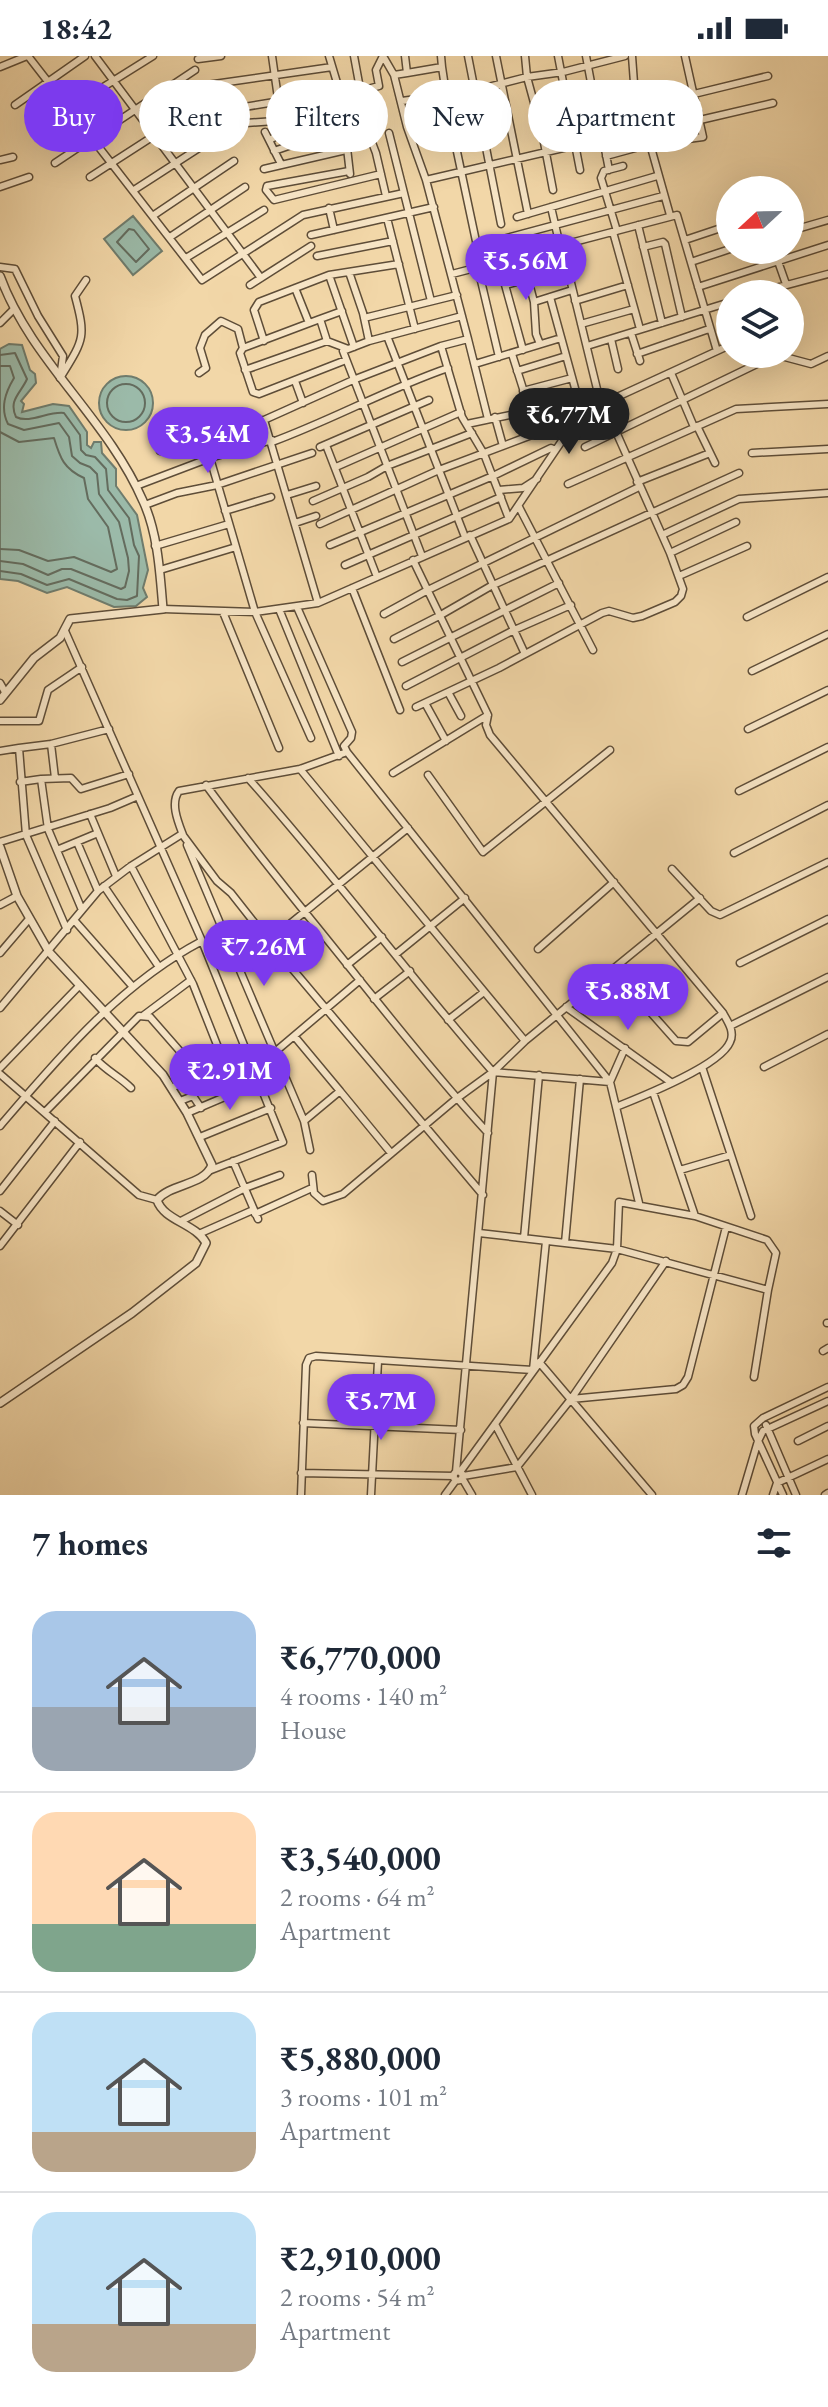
<!DOCTYPE html>
<html lang="en">
<head>
<meta charset="utf-8">
<style>
	body { margin:0; font-family:"EB Garamond",serif; background:#f6f6f7; color:#1f2937; height:100vh; display:flex; flex-direction:column; font-size:30px; white-space:nowrap }
	* { box-sizing:border-box; margin:0 }
	p { font-size:26px; color:#747a83 }
	.icon { flex:none; width:44px; height:44px; fill:none; stroke:currentColor; stroke-width:2; stroke-linecap:round; stroke-linejoin:round }
	.map { position:relative; height:1439px; overflow:hidden }
	.sheet { display:flex; flex-direction:column; background:#fff; flex:1 }
	.sheet>* { flex:none }
	.guide { position:absolute; left:24px; top:24px; width:780px; height:72px; display:flex; gap:16px }
	.needle { width:52px; rotate:248deg }
	.fabs { position:absolute; left:716px; top:120px; display:grid; gap:16px }
	.fabs a { display:grid; place-items:center; width:88px; height:88px; border-radius:50%; background:#fff; box-shadow:0 8px 32px #0002; font-size:40px }
	.price { position:absolute; translate:-50% -68px; padding:0 18px; border-radius:28px; background:#7c3aed; color:#fff; font-size:26px; line-height:52px; filter:drop-shadow(0 2px 4px #0008) }
	.price::after { content:''; position:absolute; left:50%; top:48px; width:24px; height:18px; margin-left:-12px; background:inherit; clip-path:polygon(0 0,100% 0,50% 100%) }
	.price.active { background:#222; color:#fff }
	ul { padding:0; list-style:none }
	li { display:flex; align-items:center; gap:24px; height:200px; padding:0 32px }
	li+li { border-top:2px solid #e0e1e3 }
	li span { display:grid; place-items:center; flex:none; width:224px; height:160px; border-radius:24px; color:#555 }
	li>.icon { margin-inline-start:auto }
	span .icon { width:96px; height:96px; fill:#fffc; stroke-width:1 }
	li b { font-size:34px }
	h2 { display:flex; justify-content:space-between; align-items:center; height:96px; padding:0 32px; font-size:34px }
	.tag { padding:0 28px; border-radius:36px; background:#fff; box-shadow:0 8px 32px #0002; font-size:28px; line-height:72px }
	.tag.active { background:#7c3aed; color:#fff }
	.status { display:flex; justify-content:space-between; align-items:center; height:56px; padding:0 40px; background:#fff; direction:ltr }
	.status svg { height:22px; fill:currentColor }
	.map>svg:first-child { display:block }
	.water { fill:#9bbaa9; stroke:#6f7c6d; stroke-width:2 }
	.lines { fill:none; stroke-linecap:round; stroke-linejoin:round }
	.shore { stroke:#646c5e; stroke-width:2 }
	.minor-casing { stroke:#5e4d38; stroke-width:9 }
	.tertiary-casing { stroke:#5e4d38; stroke-width:10 }
	.minor { stroke:#f7e5c6; stroke-width:6 }
	.tertiary { stroke:#f7e5c6; stroke-width:7 }
</style>
</head>
<body>
<div class="status"><b>18:42</b><svg viewBox="0 0 49 12"><path d="M0 12V9h3v3zM5 12V6h3v6zM10 12V3h3v9zM15 12V0h3v12zM26 1h20v11H26zM47 4h2v5h-2z"/></svg></div>
<div class="map">
<svg width="828" height="1439" viewBox="0 0 828 1439">
	<rect width="100%" height="100%" fill="#f2d7a8"/>
	<filter id="stains"><feTurbulence type="fractalNoise" baseFrequency=".0025" numOctaves="4"/><feColorMatrix values="0 0 0 0 .2 0 0 0 0 .09 0 0 0 0 .02 0 0 0 .5 -.17"/></filter>
	<radialGradient id="worn" r=".72"><stop offset=".6" stop-color="#630" stop-opacity="0"/><stop offset="1" stop-color="#630" stop-opacity=".3"/></radialGradient>
	<path class="water" d="M 133,160 L 162,195 L 133,219 L 104,183 Z
		M 9,288 L 22,289 L 30,314 L 35,318 L 36,327 L 21,345 L 24,348 L 22,356 L 53,348 L 69,350 L 87,376 L 87,389 L 91,392 L 94,386 L 101,386 L 102,397 L 116,413 L 116,430 L 137,459 L 148,514 L 143,532 L 147,541 L 136,550 L 114,551 L 67,531 L 47,537 L 18,525 L 0,523 L 0,293 Z
		M99 347a27 27 0 1 1 54 0a27 27 0 1 1-54 0Z"/>
	<g class="lines">
		<path class="shore" d="M 129,173 L 134,174 L 149,193 L 136,206 L 117,186 Z
			M 0,299 L 15,297 L 27,323 C 21,337 8,344 16,361 C 30,368 48,355 64,357 L 80,379 L 81,394 L 86,399 L 95,401 L 106,413 L 108,434 L 129,462 L 134,489 L 139,500 L 137,540 L 127,544 L 117,543 L 69,523 L 47,529 L 21,518 L 0,515
			M 0,310 L 10,310 L 14,322 C 5,337 0,352 8,368 L 24,374 L 59,367 L 69,381 L 72,400 L 80,407 L 90,411 L 97,418 L 99,438 L 119,466 L 128,502 L 129,515 L 125,531 L 121,533 L 71,513 L 62,513 L 48,519 L 23,508 L 0,505
			M107 347a19 19 0 1 1 38 0a19 19 0 1 1-38 0Z
			M 0,376 L 19,386 L 54,382 C 60,402 64,413 84,422 L 88,443 L 108,471 L 117,513 L 111,516 L 74,501 L 48,505 L 19,494 L 0,493"/>
		<defs>
			<path id="minor" d="M 28,0 L 202,224 L 303,159 L 404,137
				M 95,0 L 261,222
				M 272,0 L 281,63
				M 329,0 L 341,40 L 350,118
				M 354,0 L 368,76 L 376,97 L 386,140
				M 383,0 L 394,19 L 407,71 L 426,124 L 468,283 L 441,290 L 462,361 L 484,398 L 509,463
				M 468,0 L 501,168
				M 496,0 L 528,158
				M 525,0 L 527,21 L 542,76 L 553,134
				M 558,0 L 580,114
				M 586,0 L 593,37 L 611,49 L 613,54 L 620,95
				M 198,3 L 221,0
				M 0,11 L 27,0
				M 442,11 L 449,58 L 477,190 L 663,140
				M 407,17 L 442,11 L 441,0
				M 394,19 L 407,17 L 405,0
				M 200,30 L 332,11
				M 694,38 L 768,20
				M 402,45 L 473,35 L 527,21 L 563,16 L 625,0
				M 15,49 L 85,0
				M 220,55 L 311,40
				M 700,64 L 773,47
				M 246,67 L 275,65 L 341,40 L 379,30 L 376,14 L 383,0
				M 600,69 L 653,59 L 698,55
				M 33,75 L 153,0
				M 265,76 L 281,108
				M 389,77 L 431,245
				M 269,84 L 292,73 L 292,58
				M 650,88 L 670,159
				M 274,95 L 303,85 L 345,77
				M 606,100 L 650,88 L 703,81 L 685,0
				M 0,104 L 13,101
				M 55,107 L 195,14
				M 264,113 L 346,94
				M 609,114 L 598,57 L 605,45 L 634,27 L 632,0
				M 349,115 L 267,130 L 266,134 L 274,144 L 381,118
				M 90,121 L 197,52
				M 426,124 L 602,83
				M 0,131 L 29,121
				M 134,134 L 216,81
				M 551,151 L 560,190
				M 329,152 L 334,174
				M 154,159 L 234,105
				M 517,161 L 657,120
				M 387,162 L 415,273
				M 638,169 L 662,267
				M 617,175 L 601,122 L 604,115 L 623,110
				M 790,175 L 828,164
				M 613,176 L 640,273
				M 311,179 L 434,151
				M 170,181 L 245,131
				M 685,184 L 730,169
				M 643,191 L 663,186 L 665,188 L 682,261
				M 774,194 L 786,228
				M 317,200 L 393,185
				M 186,202 L 264,154
				M 691,206 L 730,193
				M 499,207 L 523,294
				M 0,211 L 15,213 L 38,260 L 63,300 L 60,322
				M 478,212 L 499,301
				M 349,216 L 363,257 L 369,285
				M 452,218 L 677,159 L 717,295 L 602,348
				M 329,219 L 354,291
				M 528,223 L 534,246 L 536,278 L 540,288
				M 250,229 L 311,190
				M 506,229 L 567,212
				M 698,231 L 828,189
				M 295,232 L 309,267
				M 753,238 L 828,218
				M 550,241 L 581,354
				M 575,245 L 628,229
				M 534,246 L 572,234
				M 342,255 L 320,263 L 327,285 L 348,293
				M 364,262 L 457,239
				M 320,263 L 243,292 L 240,297 L 253,336 L 259,338 L 346,304
				M 0,267 L 13,254
				M 581,268 L 634,253
				M 631,277 L 640,305
				M 387,280 L 465,481
				M 468,283 L 488,363
				M 611,283 L 618,313
				M 264,285 L 254,254 L 259,246 L 329,219 L 399,208
				M 587,290 L 730,246
				M 717,295 L 730,289
				M 637,298 L 709,273
				M 761,306 L 781,300 L 811,308 L 828,300
				M 475,308 L 561,282
				M 245,314 L 327,285
				M 517,315 L 566,300
				M 199,317 L 206,312 L 200,292 L 205,279 L 221,265 L 238,273 L 243,292
				M 671,317 L 694,371
				M 62,319 C 84,283 86,281 75,240 L 86,224
				M 295,325 L 303,347
				M 523,335 L 572,322
				M 530,358 L 578,344
				M 495,361 L 503,390
				M 467,368 L 529,355
				M 697,370 L 715,407
				M 272,386 C 332,364 387,333 448,312
				M 326,389 L 377,521
				M 320,391 L 429,344
				M 585,391 L 761,306 L 757,298
				M 160,395 L 228,372 L 264,364
				M 752,397 L 828,393
				M 210,402 L 255,556 L 311,682
				M 336,411 L 461,356
				M 637,426 L 710,397
				M 568,428 L 736,353 L 828,348
				M 136,430 L 210,402 L 272,384
				M 499,434 L 523,432 L 537,423
				M 287,439 L 316,430
				M 313,445 L 368,421 L 387,410 L 472,377
				M 145,449 L 177,437 L 217,429 L 312,397
				M 519,451 L 593,594
				M 225,455 L 271,441
				M 295,467 L 316,460
				M 320,468 L 439,414 L 537,377 L 512,298
				M 470,479 L 525,598
				M 662,479 L 739,443 L 828,437
				M 330,489 L 493,420 L 551,392 L 555,394
				M 155,490 L 229,468
				M 670,497 L 736,466
				M 422,500 L 343,295 L 369,285 L 462,260
				M 413,504 L 488,659 L 486,669 L 490,679 L 723,957 C 728,966 735,976 730,986 C 720,1010 641,1041 616,1051
				M 345,509 L 501,441
				M 160,514 L 236,491
				M 679,520 L 747,490
				M 352,532 L 400,654
				M 318,547 L 264,364 L 353,324 L 441,290
				M 163,553 L 255,556 L 318,547 L 509,463 L 597,333
				M 279,553 L 339,700
				M 223,556 L 279,692
				M 384,558 L 426,535 L 639,431
				M 747,561 L 828,521
				M 65,575 L 202,885 L 283,1086 L 211,1114
				M 394,583 L 439,560 L 491,530 L 739,417
				M 402,606 L 559,527
				M 752,615 L 828,578
				M 0,627 L 5,636
				M 406,630 L 512,575 L 571,549
				M 448,636 L 461,660
				M 425,647 L 446,685
				M 416,651 L 499,612 L 602,557 L 609,555 L 633,562 L 642,560 L 675,546 L 681,540 L 683,533 L 670,497 L 597,333 L 562,190
				M 0,665 L 39,665 L 48,634 L 82,611
				M 748,673 L 828,634
				M 51,688 L 55,722
				M 0,695 L 19,692
				M 347,696 L 610,1026 L 639,1147
				M 300,713 L 525,985
				M 393,717 L 488,659
				M 428,719 L 483,796 L 610,694
				M 248,722 C 333,817 409,920 493,1016 L 610,1026 L 625,992
				M 41,723 L 71,722 L 81,733 L 129,718
				M 20,726 L 41,723 L 48,773 L 82,854
				M 206,729 C 254,795 307,858 358,922 C 400,974 442,1027 488,1077
				M 739,735 L 828,691
				M 90,758 L 116,820
				M 183,779 C 178,766 170,747 179,735 L 300,713 L 347,696 L 344,690 L 351,682 L 352,676 L 297,551
				M 0,786 L 110,752 L 138,740
				M 77,786 L 98,835
				M 187,789 L 238,910
				M 57,794 L 98,777
				M 734,797 L 828,749
				M 131,810 L 193,928 L 223,1004
				M 672,813 L 711,855 L 720,859 L 828,806
				M 104,830 L 159,911
				M 0,849 L 17,840
				M 74,864 L 133,931
				M 67,874 L 26,779 L 19,692 L 51,688 L 109,673
				M 538,893 L 614,826
				M 0,897 L 29,863
				M 396,898 L 465,842
				M 740,907 L 828,863
				M 347,909 L 382,881
				M 613,914 L 676,985 L 688,986 L 723,957
				M 374,943 L 410,915
				M 566,951 L 672,1027
				M 0,952 L 98,835 L 131,810 L 182,778 L 217,825 L 231,837 L 268,884 L 483,1139
				M 144,959 L 191,924
				M 448,964 L 484,936
				M 730,970 L 828,921
				M 295,981 L 340,1035
				M 275,996 L 360,924
				M 95,1002 C 106,1015 119,1020 131,1032
				M 702,1011 L 751,1160
				M 764,1011 L 828,978
				M 0,1012 L 80,929
				M 0,1018 L 139,1139 L 157,1144
				M 172,1032 L 199,1017
				M 653,1036 L 695,1160
				M 180,1045 L 193,1040 L 201,1052
				M 45,1056 L 139,960 L 150,961 L 199,1017 L 247,993
				M 187,1057 L 260,1026
				M 304,1065 L 340,1035 L 391,1097
				M 0,1070 C 59,1001 120,928 202,885
				M 200,1081 L 271,1052
				M 310,1094 L 304,1065 L 238,910 L 408,772
				M 233,1105 L 258,1163
				M 680,1114 L 731,1099
				M 312,1119 L 314,1137 L 323,1145 L 343,1138 L 456,1043 L 493,1016 L 525,985 L 700,842
				M 0,1135 L 55,1065
				M 0,1155 L 18,1169
				M 255,1158 L 312,1132
				M 181,1165 L 245,1132 L 280,1119
				M 201,1177 L 253,1154
				M 524,1182 L 539,1019
				M 565,1187 L 580,1023
				M 0,1190 L 80,1086
				M 827,1267 L 828,1267
				M 823,1295 L 828,1292
				M 539,1306 L 652,1439
				M 754,1321 L 768,1234
				M 571,1343 L 676,1333 L 683,1329 L 688,1321 L 726,1171
				M 303,1367 L 461,1374
				M 495,1368 L 532,1439
				M 766,1369 L 796,1439
				M 798,1385 L 828,1370
				M453.5 1420a4.5 4.5 0 1 1 9 0a4.5 4.5 0 1 1-9 0Z
				M 456,1416 L 493,1016
				M 460,1416 L 612,1207 L 617,1193 L 619,1146 L 695,1160 L 767,1184 L 776,1197 L 768,1234 L 617,1193 L 479,1177
				M 301,1417 L 454,1420
				M 463,1420 L 517,1411 L 571,1343 L 666,1205
				M 462,1422 L 472,1439
				M 301,1439 L 306,1309 L 309,1302 L 316,1300 L 533,1314 L 546,1185
				M 371,1439 L 378,1305
				M 445,1439 L 456,1424
				M 742,1439 L 758,1385 L 763,1375 L 828,1345
				M 773,1439 L 777,1427 L 828,1403
				M 783,1439 L 755,1378 L 754,1370 L 763,1362 L 828,1331
				M 825,1439 L 828,1437"/>
			<path id="tertiary" d="M 0,220 C 31,305 107,362 143,445 C 158,477 160,518 163,553 L 70,563 L 60,582 L 34,602 L 0,644
				M 0,791 L 17,840 L 49,896 L 163,1019 L 187,1057 L 212,1109 C 204,1130 171,1127 157,1144 C 164,1165 195,1167 206,1187 L 196,1207 L 132,1257 L 0,1347"/>
		</defs>
		<use href="#minor" class="minor-casing"/>
		<use href="#tertiary" class="tertiary-casing"/>
		<use href="#minor" class="minor"/>
		<use href="#tertiary" class="tertiary"/>
	</g>
	<rect width="100%" height="100%" filter="url(#stains)"/>
	<rect width="100%" height="100%" fill="url(#worn)"/>
</svg>
<div class="fabs">
<a><svg class="needle" viewBox="-14 -14 28 28"><path d="M0-13l5 13h-10z" fill="#e53935"/><path d="M0 13l5-13h-10z" fill="#747a83"/></svg></a>
<a><svg class="icon" aria-label="layers" viewBox="0 0 24 24"><path d="M12 4l9 5-9 5-9-5zM3 14l9 5 9-5"/></svg></a>
</div>
<b class="price" style="left:526px;top:246px">₹5.56M</b>
<b class="price active" style="left:569px;top:400px">₹6.77M</b>
<b class="price" style="left:208px;top:419px">₹3.54M</b>
<b class="price" style="left:264px;top:932px">₹7.26M</b>
<b class="price" style="left:628px;top:976px">₹5.88M</b>
<b class="price" style="left:230px;top:1056px">₹2.91M</b>
<b class="price" style="left:381px;top:1386px">₹5.7M</b>
<div class="guide">
<a class="tag active">Buy</a>
<a class="tag">Rent</a>
<a class="tag">Filters</a>
<a class="tag">New</a>
<a class="tag">Apartment</a>
</div>
</div>
<section class="sheet">
<h2>7 homes<svg class="icon" aria-label="filters" viewBox="0 0 24 24"><path d="M4 7h16M4 17h16"/><circle cx="9" cy="7" r="2"/><circle cx="15" cy="17" r="2"/></svg></h2>
<ul>
<li><span style="background:linear-gradient(#a9c7e8 60%,#9aa5b1 0)"><svg class="icon" aria-label="home" viewBox="0 0 24 24"><path d="M3 11l9-7 9 7M6 9v11h12V9"/></svg></span><div><b>₹6,770,000</b><p>4 rooms · 140 m²</p><p>House</p></div></li>
<li><span style="background:linear-gradient(#ffd9b3 70%,#7fa58c 0)"><svg class="icon" aria-label="home" viewBox="0 0 24 24"><path d="M3 11l9-7 9 7M6 9v11h12V9"/></svg></span><div><b>₹3,540,000</b><p>2 rooms · 64 m²</p><p>Apartment</p></div></li>
<li><span style="background:linear-gradient(#bfe0f5 75%,#b9a48a 0)"><svg class="icon" aria-label="home" viewBox="0 0 24 24"><path d="M3 11l9-7 9 7M6 9v11h12V9"/></svg></span><div><b>₹5,880,000</b><p>3 rooms · 101 m²</p><p>Apartment</p></div></li>
<li><span style="background:linear-gradient(#bfe0f5 70%,#b9a48a 0)"><svg class="icon" aria-label="home" viewBox="0 0 24 24"><path d="M3 11l9-7 9 7M6 9v11h12V9"/></svg></span><div><b>₹2,910,000</b><p>2 rooms · 54 m²</p><p>Apartment</p></div></li>
</ul>
</section>
</body>
</html>
